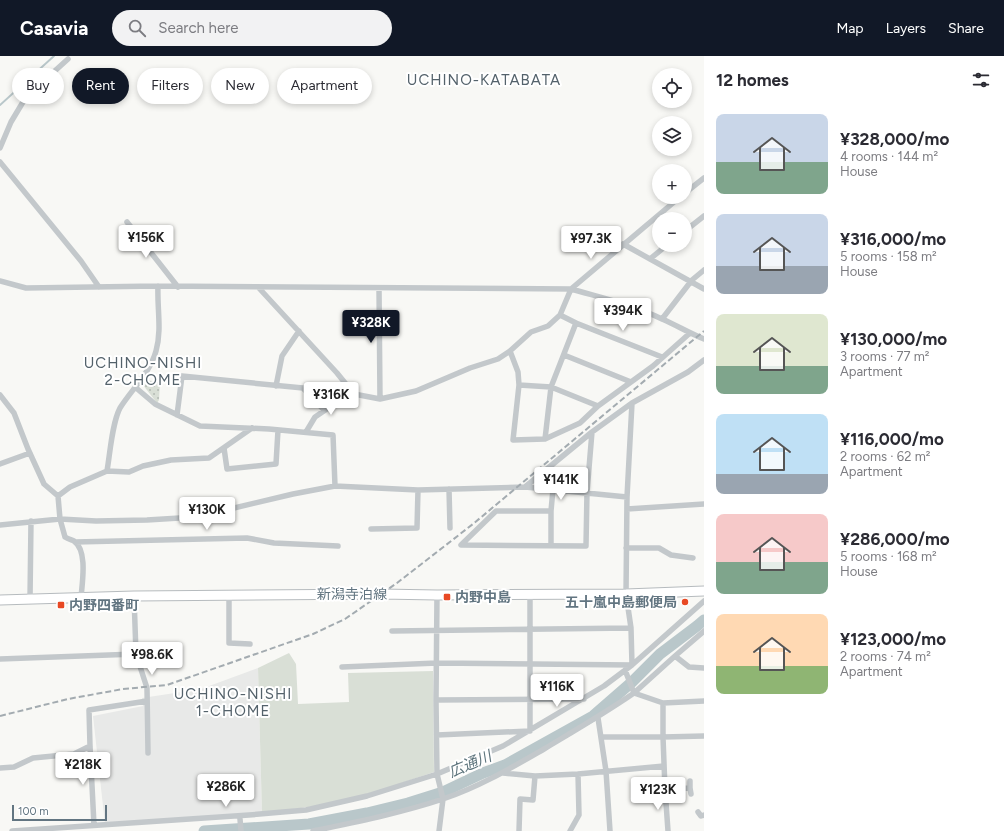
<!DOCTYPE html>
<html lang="en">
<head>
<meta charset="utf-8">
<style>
	body { margin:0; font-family:Figtree,"Noto Sans JP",sans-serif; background:#f2f2f3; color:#2b2b33; height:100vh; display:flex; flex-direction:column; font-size:15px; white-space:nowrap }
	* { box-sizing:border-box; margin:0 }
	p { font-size:13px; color:#7c7c81 }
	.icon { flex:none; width:22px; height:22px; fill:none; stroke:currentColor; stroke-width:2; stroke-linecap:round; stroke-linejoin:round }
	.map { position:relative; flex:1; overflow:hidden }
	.drawer { display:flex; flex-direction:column; background:#fff; width:300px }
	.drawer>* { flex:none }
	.hud { position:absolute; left:12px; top:12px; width:380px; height:36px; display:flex; gap:8px }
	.buttons { position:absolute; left:652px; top:12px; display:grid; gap:8px }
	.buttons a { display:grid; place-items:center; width:40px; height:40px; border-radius:50%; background:#fff; box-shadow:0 2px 6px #0003; font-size:20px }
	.scale { position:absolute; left:12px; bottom:10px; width:95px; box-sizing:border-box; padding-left:4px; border:2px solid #627581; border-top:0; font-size:11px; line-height:14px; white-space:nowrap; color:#627581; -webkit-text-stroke:3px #fff; paint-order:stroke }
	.price { position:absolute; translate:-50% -34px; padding:0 9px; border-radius:4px; background:#fff; color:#222; font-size:13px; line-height:26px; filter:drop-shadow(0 1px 2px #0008) }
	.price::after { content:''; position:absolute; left:50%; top:24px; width:12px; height:9px; margin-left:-6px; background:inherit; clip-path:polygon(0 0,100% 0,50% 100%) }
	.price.selected { background:#111827; color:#fff }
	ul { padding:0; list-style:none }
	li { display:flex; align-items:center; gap:12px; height:100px; padding:0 12px }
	li span { display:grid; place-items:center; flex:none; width:112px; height:80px; border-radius:8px; color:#555 }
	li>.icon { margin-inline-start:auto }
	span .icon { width:48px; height:48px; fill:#fffc; stroke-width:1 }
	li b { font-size:17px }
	h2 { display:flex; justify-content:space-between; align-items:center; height:48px; padding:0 12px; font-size:17px }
	.tag { padding:0 14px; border-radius:18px; background:#fff; box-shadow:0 2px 6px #0003; font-size:14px; line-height:36px }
	.tag.selected { background:#111827; color:#fff }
	header { display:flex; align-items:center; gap:24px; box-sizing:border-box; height:56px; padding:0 20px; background:#111827; color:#fff }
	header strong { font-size:19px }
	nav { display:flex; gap:22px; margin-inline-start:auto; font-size:14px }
	.search { width:280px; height:36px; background:#f2f2f3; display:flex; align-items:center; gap:10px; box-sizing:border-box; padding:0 14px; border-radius:22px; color:#7c7c81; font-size:15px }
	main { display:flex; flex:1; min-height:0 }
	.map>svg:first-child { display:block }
	.built { fill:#e8e9e8 }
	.grass { fill:url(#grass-dots) }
	.pitch { fill:#d9dfd6 }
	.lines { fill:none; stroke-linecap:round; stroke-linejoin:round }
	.stream { stroke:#b9c7ca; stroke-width:2 }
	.river { stroke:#b9c7ca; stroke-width:11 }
	.primary-casing { stroke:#b6bbbe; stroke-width:11 }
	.minor { stroke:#c3c8cb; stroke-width:5.5 }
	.primary { stroke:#fff; stroke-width:9 }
	.rail { stroke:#a3abb0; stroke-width:2; stroke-dasharray:6 3; stroke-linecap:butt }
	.poi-dot { fill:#e84924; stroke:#fff; stroke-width:1.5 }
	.labels { text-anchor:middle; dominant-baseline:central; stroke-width:4; stroke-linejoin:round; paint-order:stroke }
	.street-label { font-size:14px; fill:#627581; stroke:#fff }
	.poi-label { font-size:14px; font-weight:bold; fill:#627581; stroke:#fff; text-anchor:start }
	.neighbourhood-label { font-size:15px; letter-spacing:1px; fill:#54626b; stroke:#fff }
	.water-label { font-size:15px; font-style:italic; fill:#5d747c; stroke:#fff }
</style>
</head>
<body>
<header>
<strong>Casavia</strong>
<div class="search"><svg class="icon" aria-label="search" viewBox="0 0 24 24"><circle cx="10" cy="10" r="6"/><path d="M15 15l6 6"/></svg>Search here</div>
<nav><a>Map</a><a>Layers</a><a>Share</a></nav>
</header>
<main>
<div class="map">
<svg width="704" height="775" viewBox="0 0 704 775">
	<defs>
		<pattern id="grass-dots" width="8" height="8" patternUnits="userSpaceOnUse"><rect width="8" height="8" fill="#d9dfd6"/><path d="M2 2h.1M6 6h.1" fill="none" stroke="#b3b9b3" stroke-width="1.8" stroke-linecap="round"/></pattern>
	</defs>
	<rect width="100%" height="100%" fill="#f8f8f5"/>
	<path class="built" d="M 258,612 L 262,757 L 105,768 L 93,660 L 143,650 L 142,642 L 201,633 Z"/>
	<path class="grass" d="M 145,324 L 160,326 L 159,344 L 157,347 L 143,329 Z"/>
	<path class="pitch" d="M 289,597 L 296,608 L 298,648 L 349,646 L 348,617 L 433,615 L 434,716 L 387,732 L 332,748 L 262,757 L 258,612 Z"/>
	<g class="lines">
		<path class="stream" d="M 0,49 L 54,0"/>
		<path class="river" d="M 204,775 L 309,768 L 367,757 L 408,747 L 443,736 L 483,717 L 505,709 L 593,660 L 632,626 L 660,598 L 697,570 L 704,564"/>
		<defs>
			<path id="primary" d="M 0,544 L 134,540 L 381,538 L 437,539 L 626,538 L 704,535"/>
		</defs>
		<use href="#primary" class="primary-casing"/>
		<path class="minor" d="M 0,92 L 11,66 L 26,41 L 68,3
			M 0,106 L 81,205 L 99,231
			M 685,137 L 704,122
			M 127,166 L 178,231
			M 685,175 L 704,160
			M 623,188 L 704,233
			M 650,203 L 667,189
			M 0,225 L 26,232 L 158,230 L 571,233 C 602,242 633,249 662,263 C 676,269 689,277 704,283
			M 258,231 L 337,317 L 354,338
			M 379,232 L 380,343
			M 560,259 L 576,267 L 551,331 L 519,329 L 513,384 L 545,383 L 580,367 L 598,350 L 653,310 L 690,277
			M 662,263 L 692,224 L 704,214
			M 576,267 L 662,301
			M 510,295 L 518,316 L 519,329
			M 564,299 L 631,326
			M 276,330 L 282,300 L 299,275
			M 135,331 L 155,348 L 200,370 L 269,373 L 333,379 L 335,430
			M 0,339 L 14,357 L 28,393 L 44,428 L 58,440 L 60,463 L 65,481 C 68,483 72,484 74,485 C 88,495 82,527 81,542
			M 177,359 L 182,320 L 303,332 L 324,354
			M 306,376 L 315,361 L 346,340 L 354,338 L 380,343 L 416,335 L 470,312 L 498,303 L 510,295 L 531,276 L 548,270 L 560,259 L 571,233 L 680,141
			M 545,383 L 551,331 L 598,350
			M 224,392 L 227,413 L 276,408 L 278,374
			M 0,408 L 30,397
			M 107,415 L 129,416 L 143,410 L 171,404 L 209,402 L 252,372
			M 525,431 L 592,376 L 632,347 L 688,316 L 704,304
			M 449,433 L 450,472
			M 58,440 L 70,431 L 107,415 C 110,398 112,367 120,352 C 132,333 150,317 156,295 C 162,274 157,252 158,230
			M 627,453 L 704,448
			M 551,455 L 553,433
			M 0,469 L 60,463 L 96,465 L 147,464 L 196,461 L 293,438 L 335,430 L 418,434 L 525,431 L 627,441
			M 371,473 L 417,472 L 418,434
			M 75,486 L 247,482 L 274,487 L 338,490
			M 551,490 L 551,455 L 496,455 L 461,489 L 586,490 L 587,436 L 592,376
			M 626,492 L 659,492 L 671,499 L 693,502
			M 437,539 L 436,644 L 437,718 L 443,743 L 439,775
			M 134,540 L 136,598 L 147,632 L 148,697
			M 229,540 L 229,587 L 250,588
			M 30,543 L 31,465
			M 392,575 L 631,572
			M 675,600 L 704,575
			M 0,603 L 136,598
			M 342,611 L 437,607 L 632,609 L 704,545
			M 625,614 L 634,637 L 675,600 L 689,611 L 704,612
			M 436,644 L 584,643
			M 598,662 L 606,715 L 610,775
			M 437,679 L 530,675 L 530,538
			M 601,681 L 663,681 L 663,647
			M 0,712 L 14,711 L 33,702 L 74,698 L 90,690
			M 503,717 L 535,720 L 533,744 L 520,743 L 519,775
			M 535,720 L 578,718
			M 690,725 L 690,732 L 665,733 L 663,681 L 704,680
			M 690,732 L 691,738
			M 665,733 L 668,775
			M 698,756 L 701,760 L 704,759
			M 240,763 L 241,775
			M 94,769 L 90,690 L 89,654 L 147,645
			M 12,775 L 249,759 L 306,754 L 367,740 L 437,718 L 503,690 L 604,630 L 632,609 L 631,572 L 626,538 L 627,441 L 632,347
			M 313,775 C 356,766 401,757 443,743 C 479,731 511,712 544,693 C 574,675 605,657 634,637 L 663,647 L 704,645
			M 570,775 L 579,759 L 578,718 L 664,710"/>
		<use href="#primary" class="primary"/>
		<path class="rail" d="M 0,660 L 68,643 L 123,633 L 167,629 L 313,578 L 345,563 L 397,527 L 473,468 L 704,275"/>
	</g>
	<g class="poi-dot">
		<rect x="443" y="537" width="8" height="8" rx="2"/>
		<circle cx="685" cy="546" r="4"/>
		<rect x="57" y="545" width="8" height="8" rx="2"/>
	</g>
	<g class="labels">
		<g class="street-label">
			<text x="352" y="538">新潟寺泊線</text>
		</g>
		<g class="poi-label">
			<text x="455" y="541">内野中島</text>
			<text x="677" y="546" text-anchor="end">五十嵐中島郵便局</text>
			<text x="69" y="549">内野四番町</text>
		</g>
		<g class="neighbourhood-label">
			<text x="484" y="24">UCHINO-KATABATA</text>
			<text x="143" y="307">UCHINO-NISHI<tspan x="143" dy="17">2-CHOME</tspan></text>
			<text x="233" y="638">UCHINO-NISHI<tspan x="233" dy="17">1-CHOME</tspan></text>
		</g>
		<g class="water-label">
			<text transform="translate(470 708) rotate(-23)">広通川</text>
		</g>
	</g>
</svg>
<div class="buttons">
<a><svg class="icon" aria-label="locate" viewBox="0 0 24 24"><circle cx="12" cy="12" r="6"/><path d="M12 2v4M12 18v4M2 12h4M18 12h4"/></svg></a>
<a><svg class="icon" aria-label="layers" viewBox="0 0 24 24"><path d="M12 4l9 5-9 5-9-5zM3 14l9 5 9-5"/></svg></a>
<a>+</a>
<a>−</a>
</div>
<div class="scale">100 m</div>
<b class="price" style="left:146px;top:203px">¥156K</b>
<b class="price" style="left:591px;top:204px">¥97.3K</b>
<b class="price" style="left:623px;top:276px">¥394K</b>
<b class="price selected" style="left:371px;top:288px">¥328K</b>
<b class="price" style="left:331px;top:360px">¥316K</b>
<b class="price" style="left:561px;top:445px">¥141K</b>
<b class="price" style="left:207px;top:475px">¥130K</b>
<b class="price" style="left:152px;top:620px">¥98.6K</b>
<b class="price" style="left:557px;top:652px">¥116K</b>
<b class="price" style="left:83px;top:730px">¥218K</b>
<b class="price" style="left:226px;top:752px">¥286K</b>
<b class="price" style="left:658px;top:755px">¥123K</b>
<div class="hud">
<a class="tag">Buy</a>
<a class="tag selected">Rent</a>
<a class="tag">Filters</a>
<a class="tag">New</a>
<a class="tag">Apartment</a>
</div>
</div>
<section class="drawer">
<h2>12 homes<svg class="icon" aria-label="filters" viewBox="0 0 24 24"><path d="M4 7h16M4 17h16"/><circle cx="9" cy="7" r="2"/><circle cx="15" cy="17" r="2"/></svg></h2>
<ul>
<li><span style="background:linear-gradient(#c9d6e8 60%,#7fa58c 0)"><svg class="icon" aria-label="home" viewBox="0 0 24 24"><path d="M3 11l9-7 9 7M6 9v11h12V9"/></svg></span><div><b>¥328,000/mo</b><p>4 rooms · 144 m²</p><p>House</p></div></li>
<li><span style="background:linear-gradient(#c9d6e8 65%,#9aa5b1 0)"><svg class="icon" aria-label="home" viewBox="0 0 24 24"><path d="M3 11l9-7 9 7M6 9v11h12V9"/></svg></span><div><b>¥316,000/mo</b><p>5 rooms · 158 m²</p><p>House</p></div></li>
<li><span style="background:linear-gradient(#dfe7d0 65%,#7fa58c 0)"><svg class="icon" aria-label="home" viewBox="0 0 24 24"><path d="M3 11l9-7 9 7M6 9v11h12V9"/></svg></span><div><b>¥130,000/mo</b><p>3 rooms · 77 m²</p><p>Apartment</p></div></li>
<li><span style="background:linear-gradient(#bfe0f5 75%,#9aa5b1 0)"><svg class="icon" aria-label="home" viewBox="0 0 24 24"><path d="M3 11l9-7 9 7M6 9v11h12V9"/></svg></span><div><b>¥116,000/mo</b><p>2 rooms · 62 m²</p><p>Apartment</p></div></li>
<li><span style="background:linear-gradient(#f6c9c9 60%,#7fa58c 0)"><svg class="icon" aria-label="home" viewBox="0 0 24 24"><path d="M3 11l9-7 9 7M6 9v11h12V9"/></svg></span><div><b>¥286,000/mo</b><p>5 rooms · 168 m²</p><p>House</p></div></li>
<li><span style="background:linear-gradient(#ffd9b3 65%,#8fb573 0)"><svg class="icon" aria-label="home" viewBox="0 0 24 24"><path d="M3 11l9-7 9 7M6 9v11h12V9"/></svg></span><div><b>¥123,000/mo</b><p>2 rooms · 74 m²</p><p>Apartment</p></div></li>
</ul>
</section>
</main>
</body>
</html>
